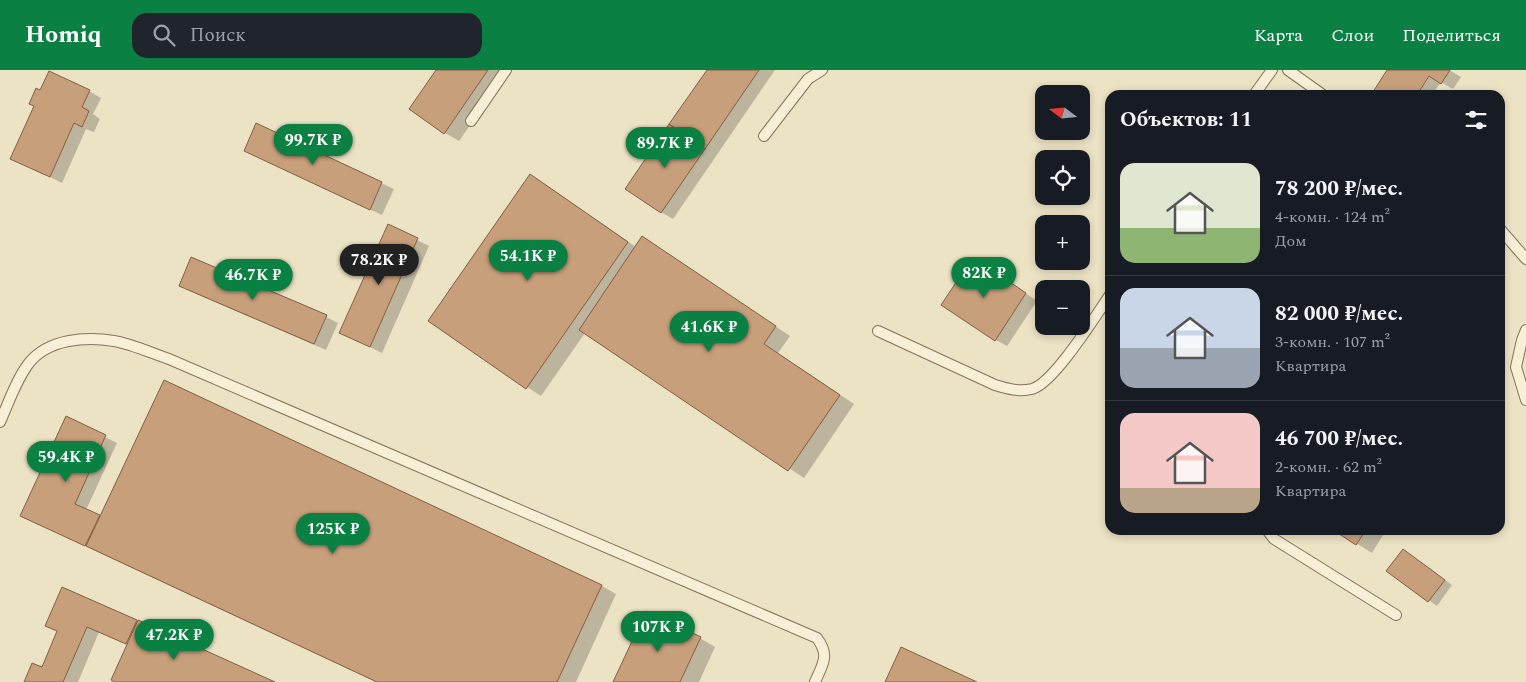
<!DOCTYPE html>
<html lang="ru">
<head>
<meta charset="utf-8">
<style>
	body { margin:0; font-family:Spectral,serif; background:#20242c; color:#f1f3f6; height:100vh; display:flex; flex-direction:column; font-size:19px; white-space:nowrap }
	* { box-sizing:border-box; margin:0 }
	p { font-size:16px; color:#9ea1a6 }
	.icon { flex:none; width:28px; height:28px; fill:none; stroke:currentColor; stroke-width:2; stroke-linecap:round; stroke-linejoin:round }
	.map { position:relative; flex:1; overflow:hidden }
	.sheet { position:absolute; left:1105px; top:20px; width:400px; height:445px; display:flex; flex-direction:column; background:#171b24; border-radius:15px; box-shadow:0 2px 8px #0003 }
	.sheet>* { flex:none }
	.needle { width:32px; rotate:286deg }
	.buttons { position:absolute; left:1035px; top:15px; display:grid; gap:10px }
	.buttons a { display:grid; place-items:center; width:55px; height:55px; border-radius:10px; background:#171b24; box-shadow:0 2px 8px #0003; font-size:25px }
	.price { position:absolute; translate:-50% -42px; padding:0 11px; border-radius:18px; background:#0b8043; color:#fff; font-size:16px; line-height:32px; filter:drop-shadow(0 1px 2px #0008) }
	.price::after { content:''; position:absolute; left:50%; top:30px; width:15px; height:11px; margin-left:-8px; background:inherit; clip-path:polygon(0 0,100% 0,50% 100%) }
	.price.on { background:#222; color:#fff }
	ul { padding:0; list-style:none }
	li { display:flex; align-items:center; gap:15px; height:125px; padding:0 15px }
	li+li { border-top:1px solid #363941 }
	li span { display:grid; place-items:center; flex:none; width:140px; height:100px; border-radius:15px; color:#555 }
	li>.icon { margin-inline-start:auto }
	span .icon { width:60px; height:60px; fill:#fffc; stroke-width:1 }
	li b { font-size:21px }
	h2 { display:flex; justify-content:space-between; align-items:center; height:60px; padding:0 15px; font-size:21px }
	header { display:flex; align-items:center; gap:30px; box-sizing:border-box; height:70px; padding:0 25px; background:#0b8043; color:#fff }
	header strong { font-size:24px }
	nav { display:flex; gap:28px; margin-inline-start:auto; font-size:18px }
	.search { width:350px; height:45px; background:#20242c; display:flex; align-items:center; gap:12px; box-sizing:border-box; padding:0 18px; border-radius:15px; color:#9ea1a6; font-size:19px }
	.map>svg:first-child { display:block }
	.shadow { fill:#0003 }
	.building { fill:#c89f7b; stroke:#835f42 }
	.lines { fill:none; stroke-linecap:round; stroke-linejoin:round }
	.lane-casing { stroke:#85735b; stroke-width:12 }
	.lane { stroke:#f7efd6; stroke-width:10 }
</style>
</head>
<body>
<header>
<strong>Homiq</strong>
<div class="search"><svg class="icon" aria-label="search" viewBox="0 0 24 24"><circle cx="10" cy="10" r="6"/><path d="M15 15l6 6"/></svg>Поиск</div>
<nav><a>Карта</a><a>Слои</a><a>Поделиться</a></nav>
</header>
<div class="map">
<svg width="1526" height="612" viewBox="0 0 1526 612">
	<rect width="100%" height="100%" fill="#ece2c4"/>
	<path class="shadow" d="M 437,0 L 509,0 L 459,71 L 445,63 Z
		M 708,0 L 775,0 L 673,149 L 661,142 Z
		M 1389,0 L 1449,0 L 1461,7 L 1453,19 L 1441,12 L 1432,25 L 1373,25 Z
		M 89,21 L 101,28 L 93,44 L 100,49 L 94,62 L 86,59 L 62,113 L 11,88 L 41,22 Z
		M 257,55 L 394,119 L 382,145 L 245,81 Z
		M 530,105 L 545,114 L 636,177 L 657,177 L 790,266 L 778,283 L 854,334 L 804,408 L 585,263 L 541,326 L 527,317 Z
		M 388,156 L 429,176 L 382,283 L 341,263 Z
		M 985,196 L 1037,231 L 1007,276 L 996,270 Z
		M 181,216 L 326,247 L 338,253 L 326,280 L 192,222 Z
		M 66,348 L 117,373 L 86,440 L 101,448 L 602,516 L 616,524 L 576,612 L 376,612 L 21,446 Z
		M 1335,460 L 1386,460 L 1372,483 Z
		M 1411,485 L 1452,515 L 1437,536 L 1388,501 Z
		M 62,519 L 138,552 L 272,612 L 116,612 L 128,575 L 99,562 L 78,612 L 25,612 L 42,598 L 58,562 L 47,556 Z
		M 700,568 L 715,577 L 699,612 L 615,612 Z"/>
	<path class="building" d="M 436,0 L 488,0 L 444,64 L 409,39 Z
		M 707,0 L 759,0 L 705,79 L 669,54 Z
		M 1387,0 L 1450,0 L 1441,14 L 1429,6 L 1417,25 L 1371,25 Z
		M 49,1 L 90,20 L 82,37 L 89,41 L 82,57 L 74,53 L 50,107 L 10,89 L 34,36 L 29,34 L 36,18 L 40,20 Z
		M 256,53 L 382,112 L 370,140 L 244,81 Z
		M 669,54 L 705,79 L 661,143 L 625,119 Z
		M 530,104 L 628,172 L 526,319 L 428,251 Z
		M 388,154 L 418,168 L 370,277 L 339,263 Z
		M 642,166 L 776,256 L 764,274 L 840,325 L 788,401 L 579,260 Z
		M 191,187 L 327,245 L 314,274 L 179,216 Z
		M 973,187 L 1026,223 L 995,271 L 941,235 Z
		M 164,310 L 602,515 L 557,612 L 377,612 L 86,476 Z
		M 66,346 L 106,365 L 75,434 L 100,445 L 85,476 L 20,446 Z
		M 1333,460 L 1366,460 L 1356,475 Z
		M 1403,479 L 1445,510 L 1428,532 L 1386,501 Z
		M 62,517 L 137,550 L 126,574 L 87,557 L 63,612 L 24,612 L 32,593 L 42,597 L 57,561 L 45,556 Z
		M 646,541 L 701,567 L 680,612 L 613,612 Z
		M 138,550 L 275,612 L 115,612 L 111,610 Z
		M 901,577 L 977,612 L 885,612 Z"/>
	<g class="lines">
		<defs>
			<path id="lane" d="M 1288,0 L 1323,25
				M 1254,25 L 1272,0
				M 471,51 L 506,0
				M 764,66 L 808,9 L 822,0
				M 1500,159 L 1526,189
				M 1526,260 L 1522,270 L 1516,297 L 1526,330
				M 878,261 L 995,315 C 1008,319 1019,322 1032,319 C 1054,313 1096,245 1110,225
				M 0,352 C 9,332 16,310 29,293 C 48,269 86,266 114,271 C 132,274 151,283 169,289 L 817,568 C 830,586 823,593 815,612
				M 1267,460 L 1274,469 L 1396,545"/>
		</defs>
		<use href="#lane" class="lane-casing"/>
		<use href="#lane" class="lane"/>
	</g>
</svg>
<div class="buttons">
<a><svg class="needle" viewBox="-14 -14 28 28"><path d="M0-13l5 13h-10z" fill="#e53935"/><path d="M0 13l5-13h-10z" fill="#9ea1a6"/></svg></a>
<a><svg class="icon" aria-label="locate" viewBox="0 0 24 24"><circle cx="12" cy="12" r="6"/><path d="M12 2v4M12 18v4M2 12h4M18 12h4"/></svg></a>
<a>+</a>
<a>−</a>
</div>
<b class="price" style="left:313px;top:96px">99.7K ₽</b>
<b class="price" style="left:665px;top:99px">89.7K ₽</b>
<b class="price" style="left:528px;top:212px">54.1K ₽</b>
<b class="price on" style="left:379px;top:216px">78.2K ₽</b>
<b class="price" style="left:984px;top:229px">82K ₽</b>
<b class="price" style="left:253px;top:231px">46.7K ₽</b>
<b class="price" style="left:709px;top:283px">41.6K ₽</b>
<b class="price" style="left:66px;top:413px">59.4K ₽</b>
<b class="price" style="left:333px;top:485px">125K ₽</b>
<b class="price" style="left:658px;top:583px">107K ₽</b>
<b class="price" style="left:174px;top:591px">47.2K ₽</b>
<section class="sheet">
<h2>Объектов: 11<svg class="icon" aria-label="filters" viewBox="0 0 24 24"><path d="M4 7h16M4 17h16"/><circle cx="9" cy="7" r="2"/><circle cx="15" cy="17" r="2"/></svg></h2>
<ul>
<li><span style="background:linear-gradient(#dfe7d0 65%,#8fb573 0)"><svg class="icon" aria-label="home" viewBox="0 0 24 24"><path d="M3 11l9-7 9 7M6 9v11h12V9"/></svg></span><div><b>78 200 ₽/мес.</b><p>4-комн. · 124 m²</p><p>Дом</p></div></li>
<li><span style="background:linear-gradient(#c9d6e8 60%,#9aa5b1 0)"><svg class="icon" aria-label="home" viewBox="0 0 24 24"><path d="M3 11l9-7 9 7M6 9v11h12V9"/></svg></span><div><b>82 000 ₽/мес.</b><p>3-комн. · 107 m²</p><p>Квартира</p></div></li>
<li><span style="background:linear-gradient(#f6c9c9 75%,#b9a48a 0)"><svg class="icon" aria-label="home" viewBox="0 0 24 24"><path d="M3 11l9-7 9 7M6 9v11h12V9"/></svg></span><div><b>46 700 ₽/мес.</b><p>2-комн. · 62 m²</p><p>Квартира</p></div></li>
</ul>
</section>
</div>
</body>
</html>
